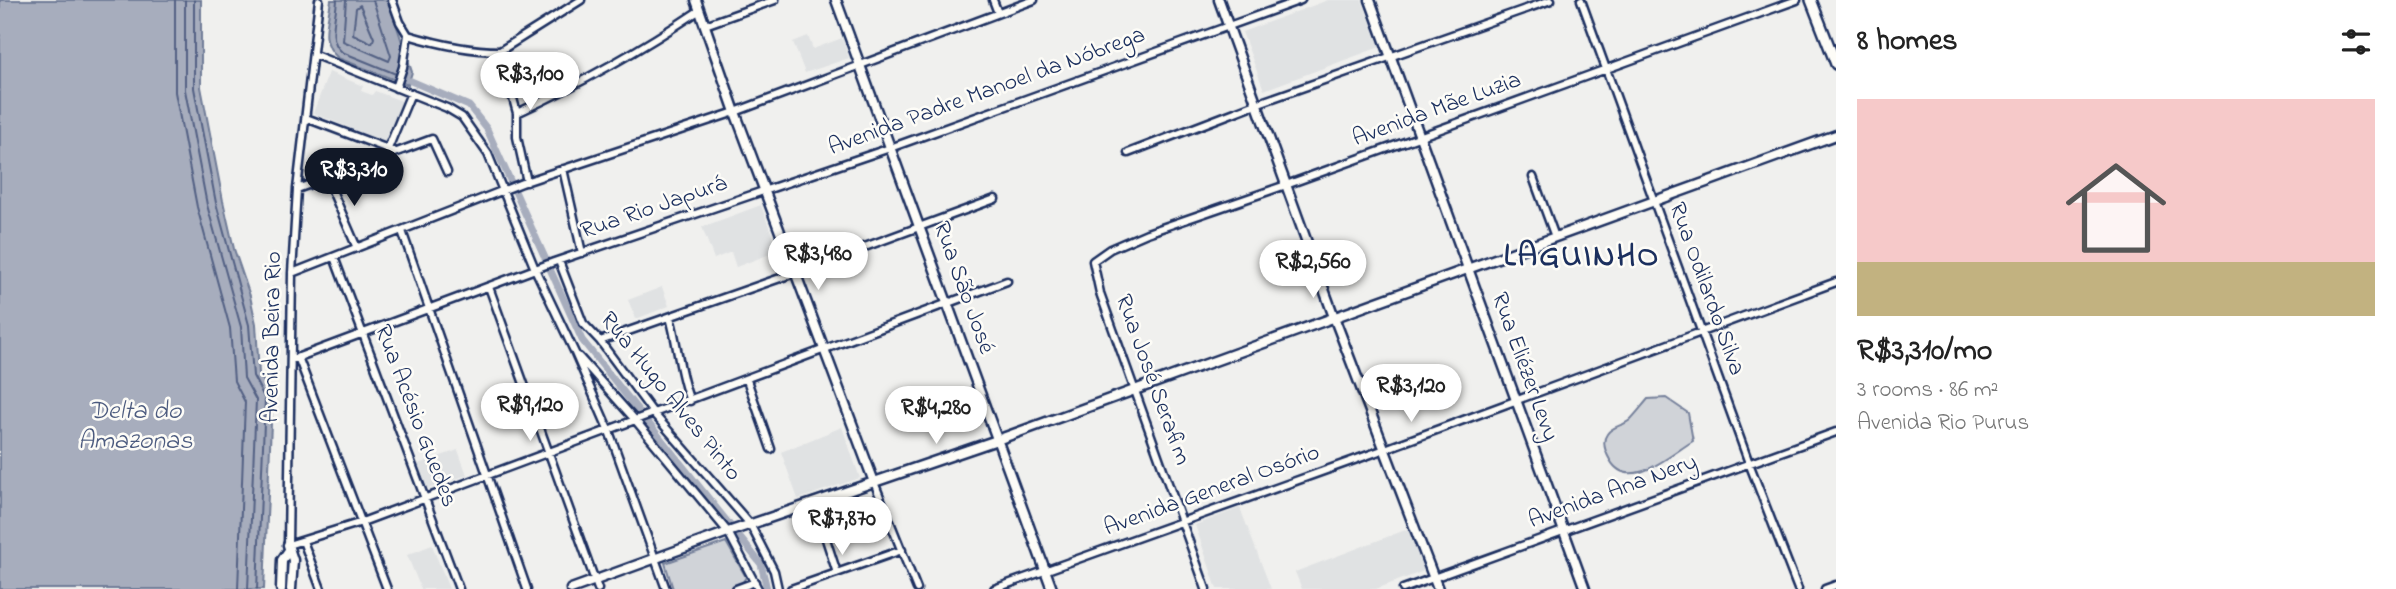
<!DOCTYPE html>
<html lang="en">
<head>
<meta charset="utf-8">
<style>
	body { margin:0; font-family:"Indie Flower",sans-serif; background:#f6f6f6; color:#222; height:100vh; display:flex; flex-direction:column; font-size:26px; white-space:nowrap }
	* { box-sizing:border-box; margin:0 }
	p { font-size:23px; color:#767676 }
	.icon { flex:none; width:38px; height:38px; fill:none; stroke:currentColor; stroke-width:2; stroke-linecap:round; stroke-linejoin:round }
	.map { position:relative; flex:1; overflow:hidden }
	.panel { display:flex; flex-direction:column; background:#fff; width:560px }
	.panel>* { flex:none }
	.price { position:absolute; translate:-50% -60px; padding:0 16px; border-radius:24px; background:#fff; color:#222; font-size:23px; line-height:46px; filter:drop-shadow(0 2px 4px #0008) }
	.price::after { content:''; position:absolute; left:50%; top:42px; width:21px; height:16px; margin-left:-10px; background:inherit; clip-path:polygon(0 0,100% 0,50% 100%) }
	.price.active { background:#111827; color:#fff }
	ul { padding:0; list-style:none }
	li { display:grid; align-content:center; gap:14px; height:371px; padding:0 21px }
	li+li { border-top:2px solid #e0e0e0 }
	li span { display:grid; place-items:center; height:217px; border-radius:0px; color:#555 }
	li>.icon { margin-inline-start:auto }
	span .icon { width:126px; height:126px; fill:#fffc; stroke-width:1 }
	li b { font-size:30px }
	h2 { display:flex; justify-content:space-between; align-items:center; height:84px; padding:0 21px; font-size:30px }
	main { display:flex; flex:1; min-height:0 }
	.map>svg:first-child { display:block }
	.built { fill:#e0e2e3 }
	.green { fill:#d0d3d8; stroke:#76819b; stroke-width:2 }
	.water { fill:#a7adbd; stroke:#6f7b97; stroke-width:2 }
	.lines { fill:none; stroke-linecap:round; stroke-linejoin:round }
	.shore { stroke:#536184; stroke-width:2 }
	.canal { stroke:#a7adbd; stroke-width:7 }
	.street-casing { stroke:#1b2f5e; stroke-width:11 }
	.secondary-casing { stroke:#1b2f5e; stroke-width:13 }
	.primary-casing { stroke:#1b2f5e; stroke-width:14 }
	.street { stroke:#fdfcf7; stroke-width:6 }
	.secondary { stroke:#fdfcf7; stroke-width:8 }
	.primary { stroke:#fdfcf7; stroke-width:9 }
	.labels { text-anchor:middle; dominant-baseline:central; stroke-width:5; stroke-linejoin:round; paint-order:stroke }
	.street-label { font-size:24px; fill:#1b2f5e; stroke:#fdfcf7 }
	.water-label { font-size:26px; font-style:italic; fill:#4c5b7f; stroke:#fdfcf7 }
	.district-label { font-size:32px; font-weight:bold; letter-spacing:2px; fill:#1b2f5e; stroke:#fdfcf7 }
</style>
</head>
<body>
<main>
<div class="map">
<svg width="1836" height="589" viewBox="0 0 1836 589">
	<rect width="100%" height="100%" fill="#f0f0ee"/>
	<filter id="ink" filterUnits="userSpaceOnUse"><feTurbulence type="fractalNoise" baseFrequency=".0143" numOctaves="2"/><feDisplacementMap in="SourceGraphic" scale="14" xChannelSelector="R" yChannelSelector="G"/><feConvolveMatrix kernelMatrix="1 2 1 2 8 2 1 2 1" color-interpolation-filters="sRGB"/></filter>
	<g filter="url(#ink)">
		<path class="built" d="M 1328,0 L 1362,0 L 1380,47 L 1264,90 L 1242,32 Z
			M 808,36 L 813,49 L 842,38 L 849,58 L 805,73 L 793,42 Z
			M 329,72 L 363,86 L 361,91 L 372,95 L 375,91 L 407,103 L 390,144 L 313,113 Z
			M 761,205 L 778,251 L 736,267 L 731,252 L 714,259 L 702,227 Z
			M 662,287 L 669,306 L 636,319 L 628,300 Z
			M 842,427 L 860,478 L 798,499 L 781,452 Z
			M 458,450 L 467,475 L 428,489 L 418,464 Z
			M 1240,508 L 1271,589 L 1217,589 L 1195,525 Z
			M 1408,529 L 1424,571 L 1376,589 L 1302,589 L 1295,572 Z
			M 432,545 L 449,589 L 421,589 L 407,555 Z"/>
		<path class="green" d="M 1666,398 L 1688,413 L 1693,441 C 1671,454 1629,494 1610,460 C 1606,453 1601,442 1607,434 C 1612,426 1623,426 1630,420 C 1636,414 1642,406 1648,399 Z
			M 726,542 L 746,577 L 741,585 L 731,589 L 673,589 L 665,563 Z"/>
		<path class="water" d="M 0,0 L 201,0 L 201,87 L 223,201 L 234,249 L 250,296 L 256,324 L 259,374 L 270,391 L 272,399 L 264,589 L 0,589 Z
			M 331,0 L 388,0 L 412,72 L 408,85 L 338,58 C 319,41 328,23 331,0 Z"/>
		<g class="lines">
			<path class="shore" d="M 175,0 L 175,92 L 197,207 L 230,328 L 234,381 L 245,402 L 238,589
				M 185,0 L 185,90 L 207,205 L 241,327 L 244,378 L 256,400 L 248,589
				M 194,0 L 194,88 L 216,203 L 249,325 L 253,376 L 265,399 L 257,589
				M 337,0 C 336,18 327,39 342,52 L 396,74
				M 346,0 L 343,41 L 389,61 L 391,56 L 373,0
				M 360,5 L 374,38 L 372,43 L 353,34 L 356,8 Z"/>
			<path class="canal" d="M 411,81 L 469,106 L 487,129 L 582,340 L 761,564 L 767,589"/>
			<defs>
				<path id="street" d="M 319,0 L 297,189 L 292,273 L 288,545 L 362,522 L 1007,281
					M 392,0 L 400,22 L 408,35 C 438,44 469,51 500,51 L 581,0
					M 993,0 L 998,13
					M 1581,0 L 1749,463 L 1798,589
					M 705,25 L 775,0
					M 500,51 L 517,113 L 517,137 L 527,182
					M 315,55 L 447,108 L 462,117 L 488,154 L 535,269 L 575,353 L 609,431 L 666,589
					M 396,88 L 403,67 L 408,35
					M 517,113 C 580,84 642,49 700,10
					M 306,118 L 396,152
					M 387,151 L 411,93
					M 1128,153 L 1256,104 L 1551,0
					M 563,169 L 582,253
					M 1533,177 L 1555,237
					M 327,179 L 357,248
					M 297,189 L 432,139 L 447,172
					M 402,231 L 527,589
					M 334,257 L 459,589
					M 559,261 L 583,323 L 600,341 L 654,414 L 750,524 L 774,571 L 778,589
					M 292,273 L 522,183 L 735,112 L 1034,0
					M 489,287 L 598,589
					M 670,317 C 678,345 679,374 690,401
					M 600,341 L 786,276 L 995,199
					M 298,357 L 387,589
					M 579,357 L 636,421 L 728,532 L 758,589
					M 291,360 L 554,262 L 890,148 L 1301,0
					M 747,380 L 771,449
					M 874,482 L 917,589
					M 814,502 L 837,573
					M 303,541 L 321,589
					M 736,589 L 755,582
					M 791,589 L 902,550
					M 994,589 L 1385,449 L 1836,282
					M 1206,589 L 1100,293 L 1093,261 L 1110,249 L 1147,233 L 1286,185 L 1797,0
					M 1403,589 L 1836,432
					M 1825,589 L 1836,585"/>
				<path id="secondary" d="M 696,0 L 735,112 L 874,482
					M 836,0 L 1052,589
					M 1219,0 L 1334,317 L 1438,589
					M 1370,0 L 1585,589
					M 288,545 L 293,560 L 291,589
					M 281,589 L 282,560 L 289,550
					M 571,589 L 728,532 L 997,440 L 1836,135"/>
				<path id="primary" d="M 1811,0 L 1836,64"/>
			</defs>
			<use href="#street" class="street-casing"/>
			<use href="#secondary" class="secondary-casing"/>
			<use href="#primary" class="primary-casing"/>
			<use href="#street" class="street"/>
			<use href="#secondary" class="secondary"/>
			<use href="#primary" class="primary"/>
		</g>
	</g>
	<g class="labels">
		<g class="street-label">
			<text transform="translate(987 92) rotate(-20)">Avenida Padre Manoel da Nóbrega</text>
			<text transform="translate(1437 110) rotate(-20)">Avenida Mãe Luzia</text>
			<text transform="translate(654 208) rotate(-19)">Rua Rio Japurá</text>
			<text transform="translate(963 288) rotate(70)">Rua São José</text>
			<text transform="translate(1706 289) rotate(70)">Rua Odilardo Silva</text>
			<text transform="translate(273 337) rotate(-89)">Avenida Beira Rio</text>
			<text transform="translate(1524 367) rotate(70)">Rua Eliézer Levy</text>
			<text transform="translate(1152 380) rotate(70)">Rua José Serafim</text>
			<text transform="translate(670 397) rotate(51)">Rua Hugo Alves Pinto</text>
			<text transform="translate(415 416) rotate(69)">Rua Acésio Guedes</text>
			<text transform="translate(1212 491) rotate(-20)">Avenida General Osório</text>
			<text transform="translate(1613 492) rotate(-20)">Avenida Ana Nery</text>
		</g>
		<g class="water-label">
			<text x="135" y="412">Delta do<tspan x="135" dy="30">Amazonas</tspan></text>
		</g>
		<g class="district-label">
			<text x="1582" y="257">LAGUINHO</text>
		</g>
	</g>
</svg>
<b class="price" style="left:530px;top:112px">R$3,100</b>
<b class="price active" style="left:354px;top:208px">R$3,310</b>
<b class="price" style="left:818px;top:292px">R$3,480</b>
<b class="price" style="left:1313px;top:300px">R$2,560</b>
<b class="price" style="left:1411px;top:424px">R$3,120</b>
<b class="price" style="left:530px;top:443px">R$9,120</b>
<b class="price" style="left:936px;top:446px">R$4,280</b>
<b class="price" style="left:842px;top:557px">R$7,870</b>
</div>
<section class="panel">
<h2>8 homes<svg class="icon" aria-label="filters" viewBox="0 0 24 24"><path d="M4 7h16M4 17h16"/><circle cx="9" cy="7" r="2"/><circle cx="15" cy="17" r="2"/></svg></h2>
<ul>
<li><span style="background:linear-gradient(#f6c9c9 75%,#c2b280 0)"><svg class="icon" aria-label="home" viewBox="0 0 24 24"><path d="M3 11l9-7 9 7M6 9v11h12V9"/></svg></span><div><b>R$3,310/mo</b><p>3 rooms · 86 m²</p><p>Avenida Rio Purus</p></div></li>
</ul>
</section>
</main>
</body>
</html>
